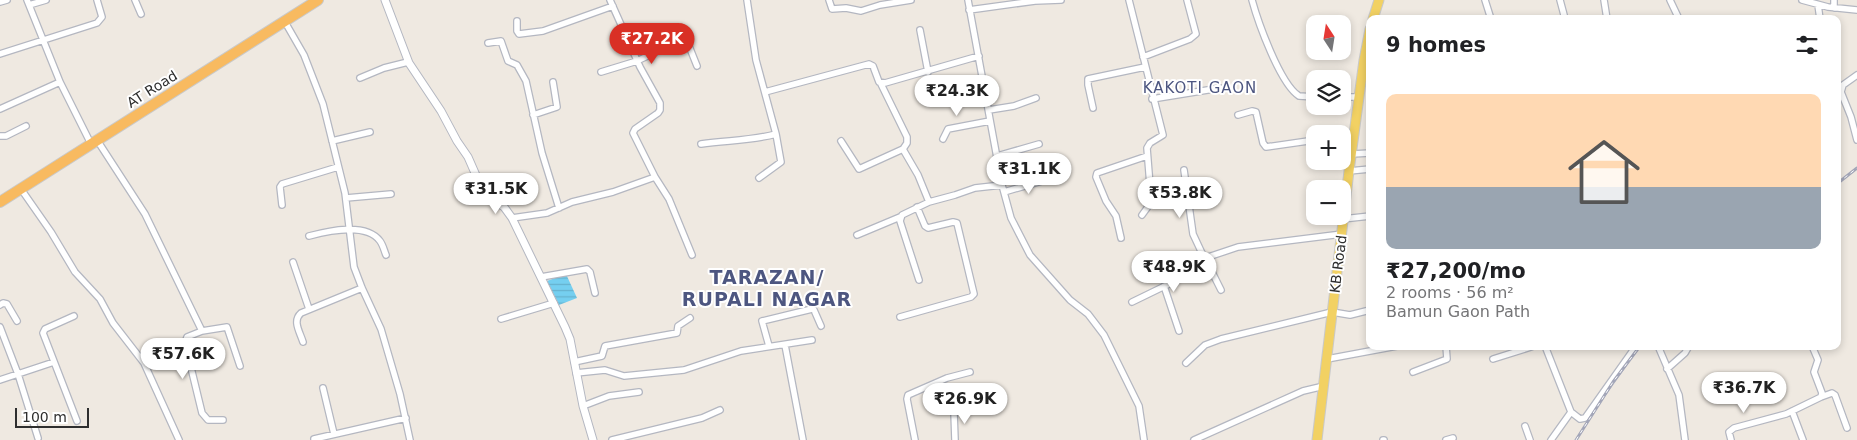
<!DOCTYPE html>
<html lang="en">
<head>
<meta charset="utf-8">
<style>
	body { margin:0; font-family:"DejaVu Sans",sans-serif; background:#f2f2f2; color:#202124; height:100vh; display:flex; flex-direction:column; font-size:19px; white-space:nowrap }
	* { box-sizing:border-box; margin:0 }
	p { font-size:16px; color:#757577 }
	.icon { flex:none; width:28px; height:28px; fill:none; stroke:currentColor; stroke-width:2; stroke-linecap:round; stroke-linejoin:round }
	.map { position:relative; flex:1; overflow:hidden }
	.drawer { position:absolute; left:1366px; top:15px; width:475px; height:335px; display:flex; flex-direction:column; background:#fff; border-radius:10px; box-shadow:0 2px 8px #0003 }
	.drawer>* { flex:none }
	.needle { width:32px; rotate:348deg }
	.buttons { position:absolute; left:1306px; top:15px; display:grid; gap:10px }
	.buttons a { display:grid; place-items:center; width:45px; height:45px; border-radius:10px; background:#fff; box-shadow:0 2px 8px #0003; font-size:25px }
	.scale { position:absolute; left:15px; bottom:12px; width:74px; box-sizing:border-box; padding-left:5px; border:2px solid #2e2e2e; border-top:0; font-size:14px; line-height:18px; white-space:nowrap; color:#2e2e2e; -webkit-text-stroke:4px #fff; paint-order:stroke }
	.price { position:absolute; translate:-50% -42px; padding:0 11px; border-radius:18px; background:#fff; color:#222; font-size:16px; line-height:32px; filter:drop-shadow(0 1px 2px #0008) }
	.price::after { content:''; position:absolute; left:50%; top:30px; width:15px; height:11px; margin-left:-8px; background:inherit; clip-path:polygon(0 0,100% 0,50% 100%) }
	.price.selected { background:#d93025; color:#fff }
	ul { padding:0; list-style:none }
	li { display:grid; align-content:center; gap:10px; height:265px; padding:0 20px }
	li+li { border-top:1px solid #e0e0e0 }
	li span { display:grid; place-items:center; height:155px; border-radius:10px; color:#555 }
	li>.icon { margin-inline-start:auto }
	span .icon { width:90px; height:90px; fill:#fffc; stroke-width:1 }
	li b { font-size:21px }
	h2 { display:flex; justify-content:space-between; align-items:center; height:60px; padding:0 20px; font-size:21px }
	.map>svg:first-child { display:block }
	.water { fill:url(#water-rules) }
	.lines { fill:none; stroke-linecap:round; stroke-linejoin:round }
	.minor-casing { stroke:#b4b7c1; stroke-width:8 }
	.tertiary-casing { stroke:#b4b7c1; stroke-width:9 }
	.primary-casing { stroke:#c9c9c9; stroke-width:11 }
	.trunk-casing { stroke:#c9c9c9; stroke-width:12 }
	.minor { stroke:#fff; stroke-width:5.5 }
	.tertiary { stroke:#fff; stroke-width:7 }
	.primary { stroke:#f2d163; stroke-width:9 }
	.trunk { stroke:#f8ba60; stroke-width:10 }
	.rail-casing { stroke:#a3a6b8; stroke-width:3 }
	.rail { stroke:#fff; stroke-width:1; stroke-dasharray:4; stroke-linecap:butt }
	.labels { text-anchor:middle; dominant-baseline:central; stroke-width:4; stroke-linejoin:round; paint-order:stroke }
	.street-label { font-size:14px; fill:#2e2e2e; stroke:#fff }
	.neighbourhood-label { font-size:15px; letter-spacing:1px; fill:#4d5680; stroke:#fff }
	.district-label { font-size:19px; font-weight:bold; letter-spacing:1px; fill:#4d5680; stroke:#fff }
</style>
</head>
<body>
<div class="map">
<svg width="1857" height="440" viewBox="0 0 1857 440">
	<defs>
		<pattern id="water-rules" width="6" height="5" patternUnits="userSpaceOnUse" patternTransform="scale(1.25)"><rect width="6" height="5" fill="#75cff0"/><path d="M0 2.5h6" fill="none" stroke="#66b2ce"/></pattern>
	</defs>
	<rect width="100%" height="100%" fill="#efe9e1"/>
	<path class="water" d="M 566,274 L 577,298 L 559,305 L 547,281 Z"/>
	<g class="lines">
		<defs>
			<path id="minor" d="M 27,0 L 60,82 L 91,144
				M 135,0 L 141,14
				M 747,0 L 756,60 L 776,134 L 781,162 L 759,178
				M 829,0 L 832,9 L 846,8 L 861,11 L 880,5 L 911,0
				M 968,0 L 1002,185 L 1011,218 L 1030,255 L 1070,300 L 1088,314 L 1104,335 L 1139,406 L 1144,440
				M 1129,0 L 1163,135 L 1150,143 L 1147,148 L 1151,198 L 1150,204 L 1142,215
				M 1252,0 C 1258,22 1280,84 1299,96 L 1315,97
				M 1485,0 L 1491,19
				M 1560,0 L 1564,15
				M 1604,0 L 1607,19
				M 1670,0 L 1679,19
				M 1802,0 L 1828,7 L 1857,10
				M 0,2 L 7,0
				M 29,5 L 46,0
				M 1818,5 L 1820,19
				M 1834,8 L 1834,0
				M 969,10 L 1035,1 L 1061,0
				M 517,21 L 517,31 L 519,34 L 543,31 L 613,6
				M 285,22 L 304,55 L 323,104 L 345,193 L 354,267 L 362,288 L 381,329 L 400,394 L 410,440
				M 920,30 L 928,72
				M 488,43 L 501,41 L 508,61 L 517,65 L 526,81 L 542,153 L 559,208
				M 0,54 L 97,23 L 102,17 L 97,0
				M 1143,57 L 1190,39 L 1196,34 L 1187,0
				M 601,72 L 637,61 L 683,39 L 687,41 L 697,66
				M 1857,75 L 1843,85 L 1841,92 L 1851,117 L 1857,140
				M 360,78 L 384,68 L 408,62
				M 881,84 L 907,137 L 907,143 L 903,149 L 904,151 L 918,175 L 929,202
				M 765,92 L 869,64 L 873,66 L 879,82 L 885,83 L 979,56
				M 1342,97 L 1359,97
				M 1152,99 L 1220,88
				M 1093,108 L 1088,85 L 1088,79 L 1145,67
				M 0,109 L 60,82
				M 989,110 L 1014,106 L 1036,98
				M 533,115 L 557,107 L 553,82
				M 1238,115 L 1252,111 L 1256,112 L 1263,143 L 1266,147 L 1315,140
				M 0,136 L 6,136 L 26,126
				M 1342,138 L 1355,134
				M 943,139 L 948,129 L 990,121
				M 97,140 L 145,214 L 202,331
				M 332,141 L 370,132
				M 841,141 L 859,169 L 903,149
				M 701,144 C 727,140 750,141 776,134
				M 1352,154 L 1370,153
				M 997,156 L 1039,144
				M 1349,171 L 1370,169
				M 655,177 L 669,199 L 692,255
				M 21,189 L 51,232 L 75,272 L 100,299 L 113,323 L 144,363 L 179,440
				M 1004,192 L 1049,179
				M 346,198 L 391,194
				M 282,205 L 280,187 L 282,184 L 338,167
				M 512,218 L 547,213 L 572,202 L 613,192 L 655,177 L 633,133 L 635,129 L 658,113 L 660,110 L 660,103 L 640,67 L 610,0
				M 1343,219 L 1370,216
				M 857,235 L 900,217
				M 309,236 C 328,231 366,222 380,241 C 383,245 384,250 386,255
				M 1121,238 L 1116,216 L 1106,201 L 1096,177 L 1097,173 L 1147,156
				M 1205,258 L 1238,247 L 1342,234
				M 293,262 L 309,309
				M 1207,262 L 1221,290
				M 541,277 L 587,269 L 590,272 L 595,293
				M 919,280 L 900,221 L 902,215 L 929,202 L 955,195 L 975,188 L 1002,185
				M 1164,286 L 1179,331
				M 1132,302 L 1206,266 L 1207,264 L 1193,234 L 1184,170
				M 0,305 L 3,303 L 7,304 L 17,321
				M 74,316 L 45,329 L 43,333 L 77,421
				M 900,317 L 971,297 L 974,294 L 957,223 L 953,222 L 928,228 L 925,226 L 917,207
				M 501,319 L 554,303
				M 0,327 L 18,374 L 38,438
				M 303,342 C 300,332 292,321 301,313 L 362,288
				M 785,345 L 803,440
				M 769,346 L 762,321 L 812,309 L 814,310 L 821,326
				M 1545,346 L 1571,412 L 1580,419 L 1585,418 L 1636,346
				M 1658,346 L 1679,395 L 1685,440
				M 1327,359 L 1397,346
				M 1493,359 L 1531,347
				M 574,362 L 602,356 L 605,346 L 677,333 L 678,326 L 690,318
				M 1186,363 L 1205,345 L 1221,339 L 1332,312 L 1350,315 L 1370,310
				M 1667,369 L 1685,353 L 1689,346
				M 1413,372 L 1447,359 L 1446,346
				M 576,373 L 605,370 L 624,376 L 684,370 L 741,351 L 812,340
				M 0,380 L 54,362
				M 323,388 L 334,434
				M 1821,397 L 1832,393 L 1835,395 L 1847,428
				M 583,406 L 609,396 L 639,392
				M 1792,411 L 1803,440
				M 954,412 L 955,440
				M 223,420 L 208,420 L 202,413 L 185,343 L 187,337 L 202,331 L 227,327 L 240,366
				M 1525,426 L 1530,440
				M 314,439 L 406,418
				M 612,440 L 702,418 L 720,410
				M 915,440 L 907,399 L 908,395 L 947,378 L 970,372
				M 1194,440 L 1303,391 L 1324,386
				M 1383,440 L 1384,440
				M 1446,440 L 1453,438
				M 1551,440 L 1571,412
				M 1731,440 L 1729,432 L 1734,428 L 1786,414 L 1821,397 L 1822,393 L 1814,372 L 1818,360 L 1812,346"/>
			<path id="tertiary" d="M 385,0 L 409,63 L 441,111 L 457,141 L 468,157 L 482,189 L 488,196 L 504,207 L 512,218 L 565,327 L 570,339 L 583,406 L 593,440"/>
			<path id="primary" d="M 1373,19 L 1379,0
				M 1317,440 L 1349,171 L 1364,60 L 1370,29"/>
			<path id="trunk" d="M 0,202 L 318,0"/>
		</defs>
		<use href="#minor" class="minor-casing"/>
		<use href="#tertiary" class="tertiary-casing"/>
		<use href="#primary" class="primary-casing"/>
		<use href="#trunk" class="trunk-casing"/>
		<use href="#minor" class="minor"/>
		<use href="#tertiary" class="tertiary"/>
		<use href="#primary" class="primary"/>
		<use href="#trunk" class="trunk"/>
		<defs>
			<path id="rail" d="M 1838,183 L 1857,168
				M 1576,440 L 1613,382 L 1640,346"/>
		</defs>
		<use href="#rail" class="rail-casing"/>
		<use href="#rail" class="rail"/>
	</g>
	<g class="labels">
		<g class="street-label">
			<text transform="translate(152 89) rotate(-32)">AT Road</text>
			<text transform="translate(1338 264) rotate(-83)">KB Road</text>
		</g>
		<g class="neighbourhood-label">
			<text x="1200" y="88">KAKOTI GAON</text>
		</g>
		<g class="district-label">
			<text x="767" y="277">TARAZAN/<tspan x="767" dy="22">RUPALI NAGAR</tspan></text>
		</g>
	</g>
</svg>
<div class="buttons">
<a><svg class="needle" viewBox="-14 -14 28 28"><path d="M0-13l5 13h-10z" fill="#e53935"/><path d="M0 13l5-13h-10z" fill="#757577"/></svg></a>
<a><svg class="icon" aria-label="layers" viewBox="0 0 24 24"><path d="M12 4l9 5-9 5-9-5zM3 14l9 5 9-5"/></svg></a>
<a>+</a>
<a>−</a>
</div>
<div class="scale">100 m</div>
<b class="price selected" style="left:652px;top:65px">₹27.2K</b>
<b class="price" style="left:957px;top:117px">₹24.3K</b>
<b class="price" style="left:1029px;top:195px">₹31.1K</b>
<b class="price" style="left:496px;top:215px">₹31.5K</b>
<b class="price" style="left:1180px;top:219px">₹53.8K</b>
<b class="price" style="left:1174px;top:293px">₹48.9K</b>
<b class="price" style="left:183px;top:380px">₹57.6K</b>
<b class="price" style="left:1744px;top:414px">₹36.7K</b>
<b class="price" style="left:965px;top:425px">₹26.9K</b>
<section class="drawer">
<h2>9 homes<svg class="icon" aria-label="filters" viewBox="0 0 24 24"><path d="M4 7h16M4 17h16"/><circle cx="9" cy="7" r="2"/><circle cx="15" cy="17" r="2"/></svg></h2>
<ul>
<li><span style="background:linear-gradient(#ffd9b3 60%,#9aa5b1 0)"><svg class="icon" aria-label="home" viewBox="0 0 24 24"><path d="M3 11l9-7 9 7M6 9v11h12V9"/></svg></span><div><b>₹27,200/mo</b><p>2 rooms · 56 m²</p><p>Bamun Gaon Path</p></div></li>
</ul>
</section>
</div>
</body>
</html>
